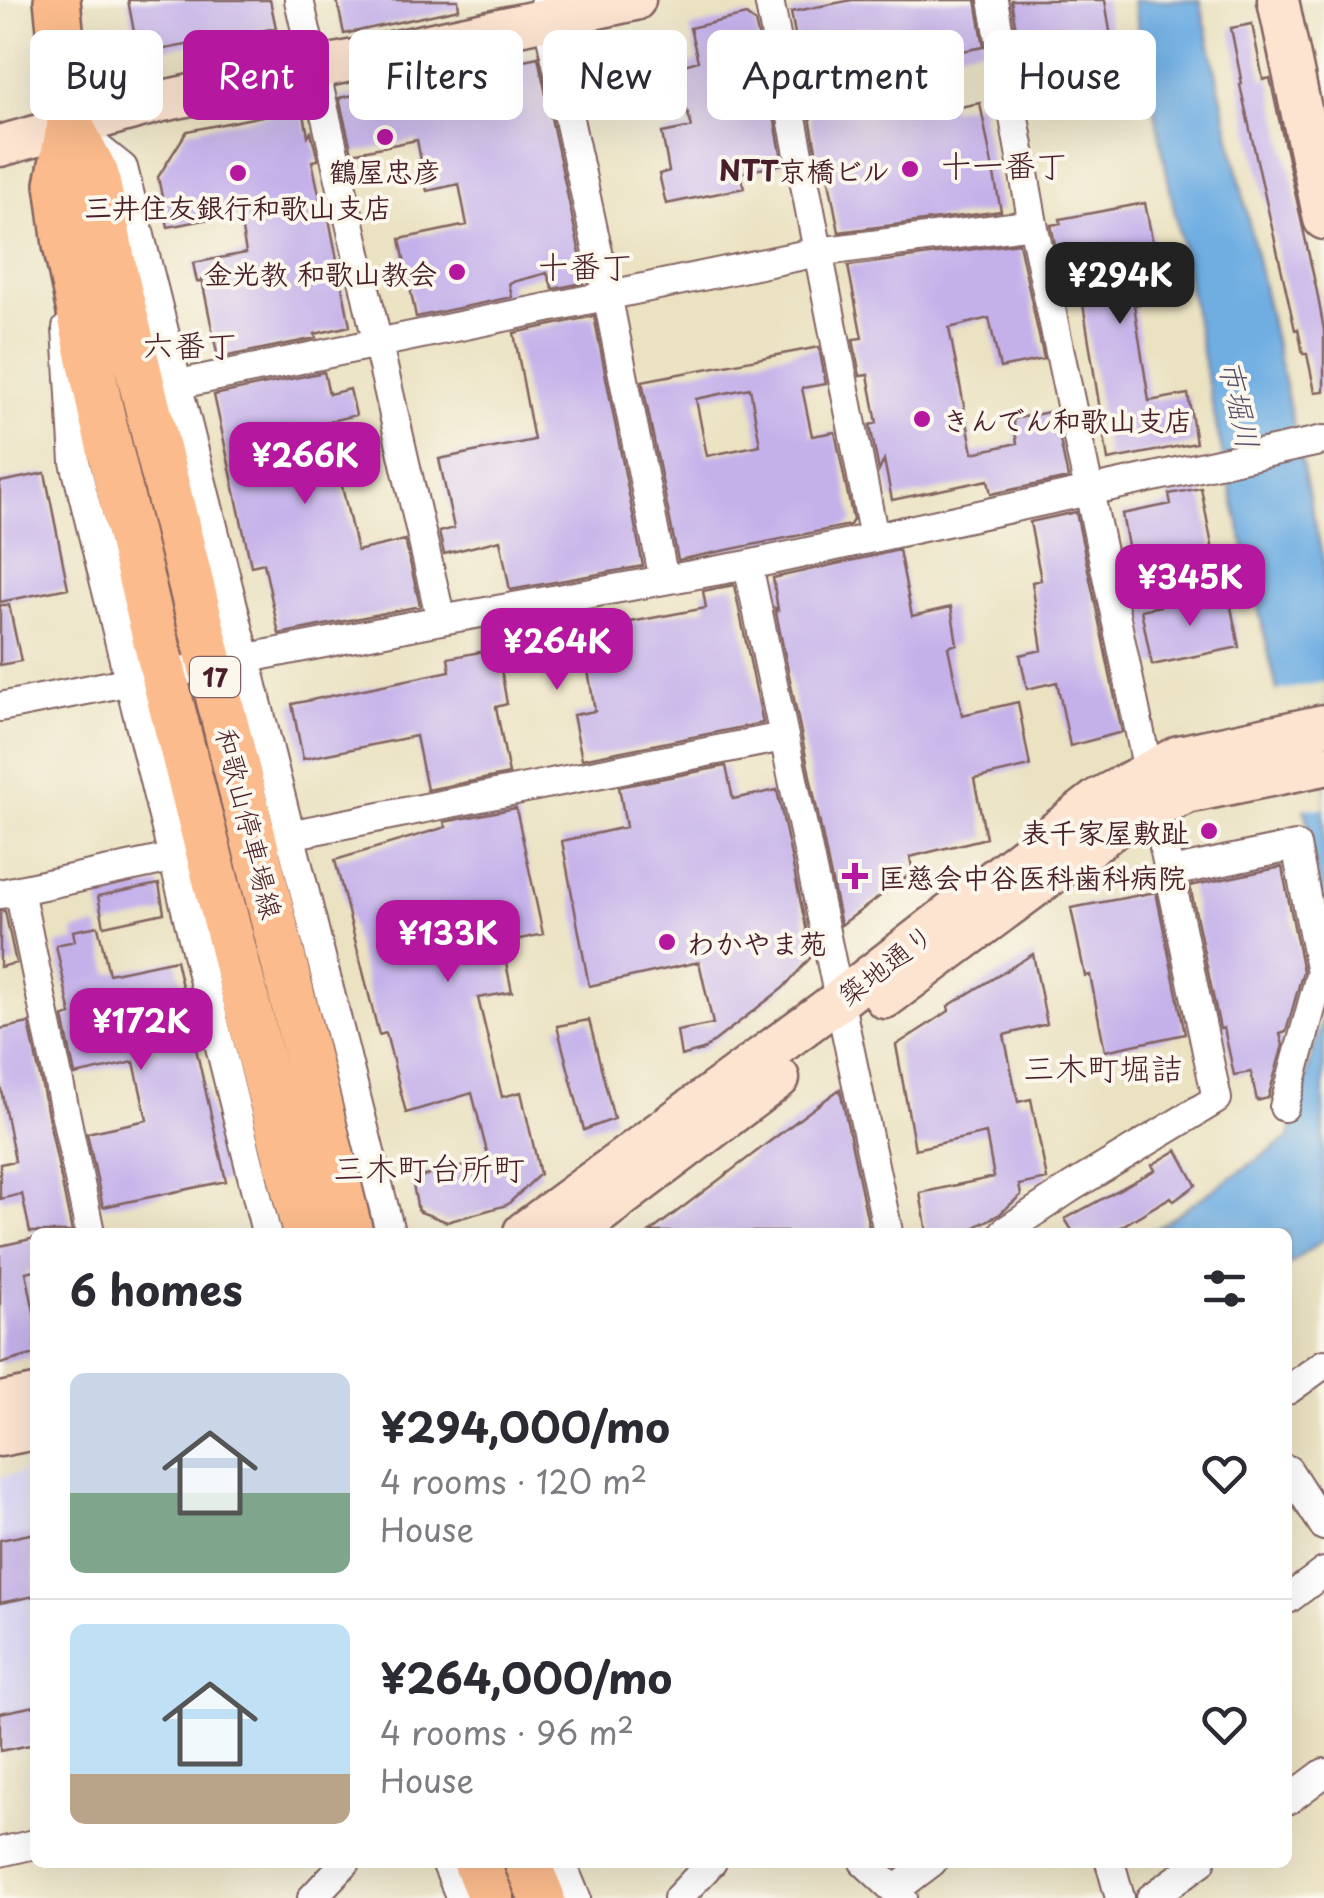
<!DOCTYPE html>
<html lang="en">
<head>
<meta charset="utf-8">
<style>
	body { margin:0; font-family:"Playpen Sans","Klee One",sans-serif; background:#f7f7f7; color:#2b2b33; height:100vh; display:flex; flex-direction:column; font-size:38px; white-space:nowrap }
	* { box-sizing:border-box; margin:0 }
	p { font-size:32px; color:#7c7c81 }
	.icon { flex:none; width:55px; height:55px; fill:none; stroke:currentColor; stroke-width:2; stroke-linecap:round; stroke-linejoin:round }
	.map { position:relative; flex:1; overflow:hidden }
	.sheet { position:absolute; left:30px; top:1228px; width:1262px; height:640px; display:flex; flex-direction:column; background:#fff; border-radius:15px; box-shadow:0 10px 40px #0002 }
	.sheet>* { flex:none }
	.top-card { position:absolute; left:30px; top:30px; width:1265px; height:90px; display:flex; gap:20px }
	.price { position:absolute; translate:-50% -85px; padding:0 22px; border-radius:20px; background:#b5179e; color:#fff; font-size:32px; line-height:65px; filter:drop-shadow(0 2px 5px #0008) }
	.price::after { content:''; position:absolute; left:50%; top:60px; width:30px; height:22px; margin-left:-15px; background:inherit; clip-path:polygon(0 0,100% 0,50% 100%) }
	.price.active { background:#222; color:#fff }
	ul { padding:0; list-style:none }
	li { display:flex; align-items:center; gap:30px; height:250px; padding:0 40px }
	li+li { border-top:2px solid #e1e1e2 }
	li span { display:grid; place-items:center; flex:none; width:280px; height:200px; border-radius:15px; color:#555 }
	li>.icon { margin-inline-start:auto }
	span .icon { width:120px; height:120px; fill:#fffc; stroke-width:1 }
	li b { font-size:42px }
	h2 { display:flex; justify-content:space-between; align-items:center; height:120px; padding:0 40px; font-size:42px }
	.pill { padding:0 35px; border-radius:15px; background:#fff; box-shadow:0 10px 40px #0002; font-size:35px; line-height:90px }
	.pill.active { background:#b5179e; color:#fff }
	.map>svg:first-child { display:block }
	.built { fill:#dad6f7 }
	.water { fill:#6faee2; stroke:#5c6686; stroke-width:2.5 }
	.pier { fill:#ebe2c2 }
	.building { fill:#c4b1ea; fill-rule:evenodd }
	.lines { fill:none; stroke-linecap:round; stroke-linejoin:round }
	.street-casing { stroke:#826360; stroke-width:32 }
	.secondary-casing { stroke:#826360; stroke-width:45 }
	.primary-casing { stroke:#826360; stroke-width:50 }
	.street { stroke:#fff; stroke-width:28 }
	.secondary { stroke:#fde4d1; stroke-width:40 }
	.primary { stroke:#fbbb8c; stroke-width:45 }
	.poi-dot { fill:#b5179e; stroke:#fbf7ec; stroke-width:4 }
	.labels { text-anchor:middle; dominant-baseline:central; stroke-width:8; stroke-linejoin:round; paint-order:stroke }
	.shield { fill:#fbf7ec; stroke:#7f6065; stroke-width:2.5 }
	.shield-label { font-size:25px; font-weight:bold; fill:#4a1f2b }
	.poi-label { font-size:28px; font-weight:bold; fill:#4a1f2b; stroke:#fbf7ec; text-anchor:end }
	.street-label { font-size:28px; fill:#4a1f2b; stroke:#fbf7ec }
	.water-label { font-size:30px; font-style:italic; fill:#57516b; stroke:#fbf7ec }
	.quarter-label { font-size:32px; fill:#4a1f2b; stroke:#fbf7ec }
</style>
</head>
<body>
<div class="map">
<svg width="1324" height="1898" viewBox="0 0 1324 1898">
	<rect width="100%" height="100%" fill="#fbf7ec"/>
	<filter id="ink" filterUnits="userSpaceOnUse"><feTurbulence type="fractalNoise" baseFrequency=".01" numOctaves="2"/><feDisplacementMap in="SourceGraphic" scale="20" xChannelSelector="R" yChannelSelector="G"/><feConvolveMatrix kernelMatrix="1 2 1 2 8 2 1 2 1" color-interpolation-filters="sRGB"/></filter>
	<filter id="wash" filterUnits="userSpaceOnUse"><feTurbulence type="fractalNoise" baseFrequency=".0048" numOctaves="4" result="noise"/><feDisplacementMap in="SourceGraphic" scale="40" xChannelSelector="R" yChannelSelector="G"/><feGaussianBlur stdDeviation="2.25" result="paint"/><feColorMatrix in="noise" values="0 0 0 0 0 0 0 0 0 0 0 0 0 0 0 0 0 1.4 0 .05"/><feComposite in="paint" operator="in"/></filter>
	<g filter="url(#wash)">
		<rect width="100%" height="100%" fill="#ebe2c2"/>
		<path class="built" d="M 35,1470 L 35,1746 L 0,1753 L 0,1477 Z"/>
		<path class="water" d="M 1133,0 L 1200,0 L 1324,564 L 1324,919 L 1307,819 L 1217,429 Z
			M 1324,1013 L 1324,1239 L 1288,1265 L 1288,1232 L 1151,1232 L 1289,1138 Z"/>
		<path class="pier" d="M 1324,682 L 1324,809 L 1299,807 L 1272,692 Z"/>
		<g id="blocks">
			<path class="building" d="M 128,0 L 270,0 L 276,28 L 165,49 L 134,32 Z
				M 337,0 L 458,0 L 459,9 L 344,34 Z
				M 852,0 L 976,0 L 984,47 L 940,55 L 950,109 L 980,103 L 1001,211 L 839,232 L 824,155 L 817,156 L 791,12 ZM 892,39 L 900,79 L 846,89 L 839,49 Z
				M 1011,0 L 1105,0 L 1116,68 L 1061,79 L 1059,65 L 1023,71 Z
				M 746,15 L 755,22 L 761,48 L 730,55 L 742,112 L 772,105 L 783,164 L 740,173 L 744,188 L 666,204 L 659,174 L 669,171 L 662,133 L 692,127 L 674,68 L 698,61 L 690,28 Z
				M 1252,24 L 1263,80 L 1270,78 L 1317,292 L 1324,330 L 1324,391 L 1315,392 L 1307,354 L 1303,354 L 1298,329 L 1295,330 L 1240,85 L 1242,84 L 1231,28 Z
				M 538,57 L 585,277 L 582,279 L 583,283 L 553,289 L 547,273 L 509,283 L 512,297 L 416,317 L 400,239 L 467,225 L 459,184 L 427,191 L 417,140 L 352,153 L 339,98 Z
				M 303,108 L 308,136 L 311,132 L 318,160 L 312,161 L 320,199 L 325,198 L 350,326 L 315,334 L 316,338 L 218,358 L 202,280 L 197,282 L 193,263 L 246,253 L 239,213 L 168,227 L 158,177 L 187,131 Z
				M 1145,203 L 1157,264 L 1149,266 L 1156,301 L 1134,305 L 1149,401 L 1188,394 L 1196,443 L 1108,460 L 1079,279 L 1063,282 L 1051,225 L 1061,223 L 1060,219 Z
				M 1019,243 L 1044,359 L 1000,368 L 989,318 L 949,328 L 973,453 L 1017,443 L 1013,419 L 1054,411 L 1068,478 L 991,494 L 988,480 L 892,500 L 884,460 L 879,471 L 870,425 L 877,423 L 868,375 L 860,376 L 853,339 L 862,338 L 848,266 Z
				M 594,316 L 643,566 L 510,590 L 500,540 L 444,554 L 439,532 L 454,528 L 439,459 L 534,440 L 514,333 Z
				M 819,347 L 826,384 L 802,388 L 812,436 L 835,432 L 853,520 L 850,525 L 678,560 L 642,381 ZM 750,388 L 760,445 L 707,456 L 696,399 Z
				M 324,372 L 329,394 L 350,389 L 356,415 L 327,422 L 357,551 L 405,540 L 420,606 L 279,634 L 264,563 L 251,566 L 214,395 Z
				M 45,473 L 68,588 L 0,602 L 0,482 Z
				M 1201,488 L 1214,556 L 1133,573 L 1122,514 L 1171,504 L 1169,494 Z
				M 1076,512 L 1122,732 L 1070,746 L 1057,682 L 1027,689 L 1020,655 L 1042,650 L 1032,582 L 1041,580 L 1030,522 Z
				M 899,550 L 912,616 L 951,607 L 957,644 L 948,647 L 962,715 L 1018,702 L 1030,766 L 974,779 L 986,838 L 910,857 L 913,872 L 841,925 L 775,608 L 778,610 L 773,578 Z
				M 734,585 L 763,723 L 582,759 L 573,715 L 595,711 L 585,653 L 501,669 L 507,704 L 496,707 L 509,774 L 427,790 L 416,736 L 303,759 L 292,704 L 450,671 L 448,658 L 502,648 L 498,628 L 573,614 L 577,632 L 706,608 L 703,591 Z
				M 1228,592 L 1239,647 L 1152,665 L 1141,610 Z
				M 0,605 L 9,605 L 21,661 L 0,665 Z
				M 726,766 L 733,799 L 777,790 L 812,956 L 783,988 L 703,1050 L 681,1056 L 677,1031 L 713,1024 L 699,962 L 589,986 L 562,841 L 626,827 L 619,787 Z
				M 516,808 L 543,934 L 502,943 L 512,992 L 478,998 L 502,1097 L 521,1092 L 540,1174 L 507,1205 L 447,1222 L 418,1211 L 412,1179 L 489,1160 L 472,1093 L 406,1113 L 386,1033 L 379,1035 L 335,860 L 446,827 L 444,822 Z
				M 1282,867 L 1303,971 L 1286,1032 L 1280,1034 L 1283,1045 L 1268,1098 L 1257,1101 L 1251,1072 L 1234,1075 L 1224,1028 L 1220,1029 L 1190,886 Z
				M 159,884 L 164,913 L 104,926 L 98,896 Z
				M 1156,892 L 1185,1034 L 1105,1051 L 1090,975 L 1085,976 L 1071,908 Z
				M 0,911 L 5,911 L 16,963 L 0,967 Z
				M 98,926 L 109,974 L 176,960 L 226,1181 L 103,1207 L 87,1133 L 147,1120 L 134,1062 L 75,1075 L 63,1017 L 71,1015 L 56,945 L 75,941 L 73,931 Z
				M 1033,954 L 1047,1024 L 1004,1035 L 1018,1102 L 1031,1099 L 1047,1179 L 1019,1185 L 1021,1195 L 1000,1214 L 965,1232 L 927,1232 L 920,1193 L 994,1177 L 986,1133 L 915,1149 L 896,1045 L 949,1011 L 948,1006 Z
				M 589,1020 L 614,1119 L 584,1130 L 557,1026 Z
				M 29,1023 L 72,1232 L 30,1232 L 22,1194 L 0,1199 L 0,1164 L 15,1161 L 0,1084 L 0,1029 Z
				M 840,1089 L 870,1232 L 650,1232 L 810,1111 Z
				M 1177,1150 L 1196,1185 L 1174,1201 L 1171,1197 L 1112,1232 L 1073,1232 L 1065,1219 L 1155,1170 L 1152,1165 Z
				M 35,1238 L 35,1270 L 26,1272 L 35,1317 L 35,1354 L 0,1364 L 0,1246 Z
				M 35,1533 L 35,1596 L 0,1603 L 0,1540 Z
				M 35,1706 L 35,1744 L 0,1751 L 0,1713 Z"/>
		</g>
	</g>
	<g filter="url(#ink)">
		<use href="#blocks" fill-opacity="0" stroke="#826360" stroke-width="2.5"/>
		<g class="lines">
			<defs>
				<path id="street" d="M 299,0 L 441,620
					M 769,0 L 874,538
					M 993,0 L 1033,224 L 1217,1099 L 1070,1188 L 1004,1232
					M 544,4 L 607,294 L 664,580
					M 87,139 L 123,168 L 390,1232
					M 67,328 L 75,462 L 266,1232
					M 160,388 L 818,252 L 1033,224
					M 748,565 L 888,1232
					M 0,707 L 441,620 L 748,565 L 1324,440
					M 274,838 L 783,737
					M 1171,872 L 1296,846 L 1321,972 L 1284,1107
					M 19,890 L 90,1232
					M 0,894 L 191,854
					M 1288,1390 L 1324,1364
					M 1288,1470 L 1324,1526
					M 1288,1599 L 1324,1572
					M 1288,1800 L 1324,1773
					M 0,1852 L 35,1844
					M 446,1862 L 461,1898
					M 561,1862 L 576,1898
					M 864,1862 L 903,1898
					M 1110,1862 L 1120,1898
					M 895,1890 L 932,1862
					M 312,1898 L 346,1862
					M 678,1898 L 712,1862
					M 1151,1898 L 1201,1862"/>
				<path id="secondary" d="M 1278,0 L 1324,219
					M 0,146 L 158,102 L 635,0
					M 885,998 L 1118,825 L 1187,793 L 1324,765
					M 524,1232 L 838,1001 L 1098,799 L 1179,756 L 1324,725
					M 575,1232 L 779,1078
					M 0,1403 L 35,1396
					M 0,1436 L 35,1429"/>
				<path id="primary" d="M 57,0 L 70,125 L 58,184 L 66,245 L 101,412 L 171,704 L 305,1232
					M 70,125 L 96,175 L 116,279 L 350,1232
					M 476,1862 L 491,1898
					M 527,1862 L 542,1898"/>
			</defs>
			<use href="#street" class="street-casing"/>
			<use href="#secondary" class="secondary-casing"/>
			<use href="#primary" class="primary-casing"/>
			<use href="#street" class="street"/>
			<use href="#secondary" class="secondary"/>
			<use href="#primary" class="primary"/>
		</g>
	</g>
	<g class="poi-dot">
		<circle cx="385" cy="137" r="10"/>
		<circle cx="910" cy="169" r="10"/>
		<circle cx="238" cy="173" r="10"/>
		<circle cx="457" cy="272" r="10"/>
		<circle cx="922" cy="419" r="10"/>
		<circle cx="1209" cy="831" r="10"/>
		<path d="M850 861h10v10h10v10h-10v10h-10v-10h-10v-10h10z"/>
		<circle cx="667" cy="942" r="10"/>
	</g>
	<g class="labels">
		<rect class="shield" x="190" y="657" width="50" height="40" rx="8"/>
		<g class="shield-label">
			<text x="215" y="677">17</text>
		</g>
		<g class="poi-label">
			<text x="890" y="169">NTT京橋ビル</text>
			<text x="385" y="170" text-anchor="middle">鶴屋忠彦</text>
			<text x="238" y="206" text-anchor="middle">三井住友銀行和歌山支店</text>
			<text x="437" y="272">金光教 和歌山教会</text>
			<text x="942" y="419" text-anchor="start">きんでん和歌山支店</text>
			<text x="1189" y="831">表千家屋敷趾</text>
			<text x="878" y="876" text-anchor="start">匡慈会中谷医科歯科病院</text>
			<text x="687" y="942" text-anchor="start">わかやま苑</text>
		</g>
		<g class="street-label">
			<text transform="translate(250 823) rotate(76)">和歌山停車場線</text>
			<text transform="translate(885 964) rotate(-38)">築地通り</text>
		</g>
		<g class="water-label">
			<text transform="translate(1241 404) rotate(78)">市堀川</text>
		</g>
		<g class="quarter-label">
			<text x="1004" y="164">十一番丁</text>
			<text x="585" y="265">十番丁</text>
			<text x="190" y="344">六番丁</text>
			<text x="1103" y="1067">三木町堀詰</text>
			<text x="429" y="1167">三木町台所町</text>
		</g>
	</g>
</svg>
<b class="price active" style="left:1120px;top:327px">¥294K</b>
<b class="price" style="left:305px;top:507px">¥266K</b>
<b class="price" style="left:1190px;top:629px">¥345K</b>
<b class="price" style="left:557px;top:693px">¥264K</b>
<b class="price" style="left:448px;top:985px">¥133K</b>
<b class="price" style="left:141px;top:1073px">¥172K</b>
<div class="top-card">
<a class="pill">Buy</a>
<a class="pill active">Rent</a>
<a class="pill">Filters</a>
<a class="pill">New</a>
<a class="pill">Apartment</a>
<a class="pill">House</a>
</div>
<section class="sheet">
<h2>6 homes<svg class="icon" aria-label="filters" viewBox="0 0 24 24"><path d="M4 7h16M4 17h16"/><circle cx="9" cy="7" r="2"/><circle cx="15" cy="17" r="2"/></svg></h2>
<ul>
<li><span style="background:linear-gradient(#c9d6e8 60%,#7fa58c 0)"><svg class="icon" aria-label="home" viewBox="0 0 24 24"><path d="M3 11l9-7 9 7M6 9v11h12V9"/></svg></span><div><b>¥294,000/mo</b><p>4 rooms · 120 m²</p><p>House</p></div><svg class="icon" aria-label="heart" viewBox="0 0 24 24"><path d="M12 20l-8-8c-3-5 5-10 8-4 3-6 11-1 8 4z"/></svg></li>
<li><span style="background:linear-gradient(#bfe0f5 75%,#b9a48a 0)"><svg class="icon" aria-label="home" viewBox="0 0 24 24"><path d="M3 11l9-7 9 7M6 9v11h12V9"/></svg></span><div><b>¥264,000/mo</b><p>4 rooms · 96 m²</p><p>House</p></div><svg class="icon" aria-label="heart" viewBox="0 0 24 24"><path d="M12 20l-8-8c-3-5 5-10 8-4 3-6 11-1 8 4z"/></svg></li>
</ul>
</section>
</div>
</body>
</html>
